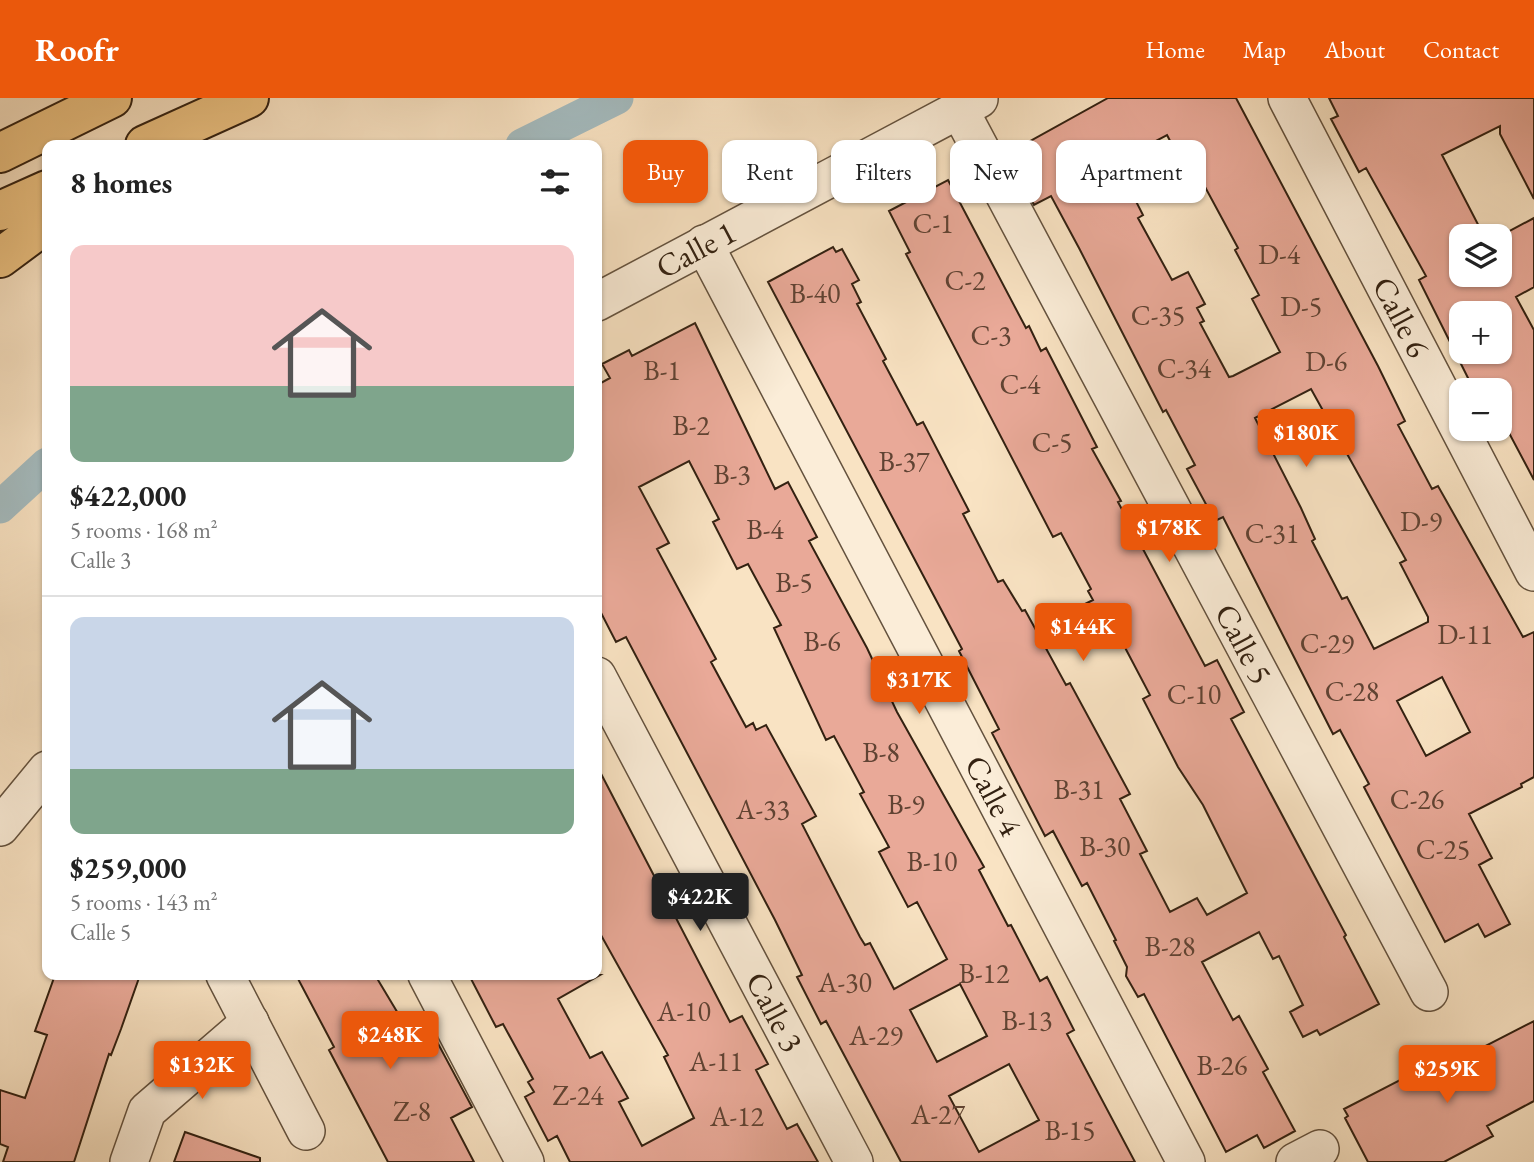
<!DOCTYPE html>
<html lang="en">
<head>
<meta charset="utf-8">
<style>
	body { margin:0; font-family:"EB Garamond",serif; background:#f6f6f6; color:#222; height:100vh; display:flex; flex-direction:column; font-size:26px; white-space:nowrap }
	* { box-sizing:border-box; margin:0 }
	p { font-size:23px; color:#767676 }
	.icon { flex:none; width:38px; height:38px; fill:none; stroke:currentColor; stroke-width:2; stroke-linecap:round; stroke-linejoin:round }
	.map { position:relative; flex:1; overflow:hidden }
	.side { position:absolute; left:42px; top:42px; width:560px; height:840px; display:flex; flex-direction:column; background:#fff; border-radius:14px; box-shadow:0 2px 5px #0004 }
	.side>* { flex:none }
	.hud { position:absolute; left:623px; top:42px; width:665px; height:63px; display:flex; gap:14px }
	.fabs { position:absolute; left:1449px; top:126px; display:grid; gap:14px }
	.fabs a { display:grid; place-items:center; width:63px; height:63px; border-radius:14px; background:#fff; box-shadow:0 2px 5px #0004; font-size:35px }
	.price { position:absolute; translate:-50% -60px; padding:0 16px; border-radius:7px; background:#ea580c; color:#fff; font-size:23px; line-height:46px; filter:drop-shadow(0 2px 4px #0008) }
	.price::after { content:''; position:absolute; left:50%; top:42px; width:21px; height:16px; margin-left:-10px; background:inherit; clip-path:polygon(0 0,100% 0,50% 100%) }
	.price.active { background:#222; color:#fff }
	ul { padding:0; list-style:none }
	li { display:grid; align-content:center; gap:14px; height:371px; padding:0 28px }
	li+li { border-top:2px solid #e0e0e0 }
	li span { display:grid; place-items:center; height:217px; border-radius:14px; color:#555 }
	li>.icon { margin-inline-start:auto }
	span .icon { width:126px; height:126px; fill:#fffc; stroke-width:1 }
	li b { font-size:30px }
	h2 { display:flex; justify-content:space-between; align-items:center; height:84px; padding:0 28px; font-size:30px }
	.pill { padding:0 24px; border-radius:14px; background:#fff; box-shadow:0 2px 5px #0004; font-size:24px; line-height:63px }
	.pill.active { background:#ea580c; color:#fff }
	header { display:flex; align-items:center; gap:42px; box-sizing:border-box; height:98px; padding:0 35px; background:#ea580c; color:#fff }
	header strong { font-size:33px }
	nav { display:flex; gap:38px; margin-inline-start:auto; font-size:24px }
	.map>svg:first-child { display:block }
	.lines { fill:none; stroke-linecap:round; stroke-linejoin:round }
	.canal { stroke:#a4bbbf; stroke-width:33 }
	.building { fill:#e9a998; stroke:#332111; stroke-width:2; fill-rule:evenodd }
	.minor-casing { stroke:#64523e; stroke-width:40 }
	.highway-casing { stroke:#332111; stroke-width:42 }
	.minor { stroke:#fbedd8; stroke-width:37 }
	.highway { stroke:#ecc282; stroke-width:38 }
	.labels { text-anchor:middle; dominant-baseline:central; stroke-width:5; stroke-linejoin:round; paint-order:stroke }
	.number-label { font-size:28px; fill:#604333 }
	.street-label { font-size:32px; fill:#332111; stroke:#fbedd8 }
</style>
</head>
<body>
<header>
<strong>Roofr</strong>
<nav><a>Home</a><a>Map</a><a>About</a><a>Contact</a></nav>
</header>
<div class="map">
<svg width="1534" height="1064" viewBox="0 0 1534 1064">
	<rect width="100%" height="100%" fill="#f9e3c3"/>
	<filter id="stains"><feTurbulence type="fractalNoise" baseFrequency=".00286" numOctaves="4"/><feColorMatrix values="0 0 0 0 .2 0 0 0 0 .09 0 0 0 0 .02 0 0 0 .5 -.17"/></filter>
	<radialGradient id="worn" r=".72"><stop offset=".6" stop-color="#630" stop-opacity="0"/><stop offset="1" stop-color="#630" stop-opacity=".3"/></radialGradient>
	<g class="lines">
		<path class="canal" d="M 522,47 L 617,0
			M 0,409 L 47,366"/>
	</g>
	<path class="building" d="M 1108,0 L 1236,0 L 1378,268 L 1405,323 L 1398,327 L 1432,391 L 1438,388 L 1523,539 L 1534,534 L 1534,679 L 1521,686 L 1522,689 L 1469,716 L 1492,760 L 1479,767 L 1510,826 L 1485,839 L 1478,826 L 1445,844 L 1364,689 L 1369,686 L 1340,632 L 1333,636 L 1223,419 L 1215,423 L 1187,371 L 1195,367 L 1166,312 L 1163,314 L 1079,150 L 1051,98 L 1034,107 L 1011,64 L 1029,54 L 1025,46 ZM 1167,37 L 1190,81 L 1195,78 L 1200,89 L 1204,87 L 1238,150 L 1235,152 L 1259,197 L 1252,201 L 1280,254 L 1233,278 L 1229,279 L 1200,225 L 1204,223 L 1197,210 L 1205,206 L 1188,174 L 1172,182 L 1138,120 L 1143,117 L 1116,64 ZM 1311,291 L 1406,462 L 1400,465 L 1428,519 L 1428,524 L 1374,551 L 1347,499 L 1342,501 L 1312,443 L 1315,441 L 1301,410 L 1255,320 ZM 1442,579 L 1470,634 L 1426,658 L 1397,603 Z
		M 1329,0 L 1534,0 L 1534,101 L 1500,36 L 1500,28 L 1442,57 L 1484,138 L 1461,138 L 1461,177 L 1500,177 L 1500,138 L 1534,120 L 1534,189 L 1516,199 L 1534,232 L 1534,382 L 1500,318 L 1500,292 L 1474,292 L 1419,182 L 1426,178 L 1366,70 L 1359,74 L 1331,21 L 1338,18 ZM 1461,215 L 1500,215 L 1500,254 L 1461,254 Z
		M 948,82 L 1026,230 L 1029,228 L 1041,253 L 1046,250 L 1097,349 L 1092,351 L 1121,403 L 1118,404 L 1205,568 L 1217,562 L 1244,614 L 1231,621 L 1346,837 L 1344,839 L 1379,906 L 1320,937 L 1317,932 L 1303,939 L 1290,914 L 1303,907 L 1279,858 L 1273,861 L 1259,834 L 1202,864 L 1233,922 L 1239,918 L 1268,971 L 1263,974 L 1295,1033 L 1264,1050 L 1257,1037 L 1226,1054 L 1144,896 L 1138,899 L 1126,878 L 1127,869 L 1114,843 L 1116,842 L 1087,785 L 1082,788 L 1053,733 L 1045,738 L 992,635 L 999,631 L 959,553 L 962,551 L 768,184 L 833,149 L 836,154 L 842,151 L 859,182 L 852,186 L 861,204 L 857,206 L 886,261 L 883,263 L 917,327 L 923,324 L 969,413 L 963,416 L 998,484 L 1003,482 L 1022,513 L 1025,512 L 1066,587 L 1070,585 L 1130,696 L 1120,701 L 1147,753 L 1140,756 L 1170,814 L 1197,800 L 1207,817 L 1247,795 L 1203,707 L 1178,669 L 1143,601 L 1150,597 L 1121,542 L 1116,545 L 1109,531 L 1097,537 L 1081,508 L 1093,502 L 1088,493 L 1091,491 L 1061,435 L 1053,439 L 906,156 L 910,154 L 889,113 Z
		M 695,225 L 775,391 L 788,384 L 817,439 L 809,443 L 867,550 L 897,614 L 984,769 L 979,772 L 1008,828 L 1011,827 L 1040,883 L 1047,879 L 1074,932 L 1067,936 L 1135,1064 L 901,1064 L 826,923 L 821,926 L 797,879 L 802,877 L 775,822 L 626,539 L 616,544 L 597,507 L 597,287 L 610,280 L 602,266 L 629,252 L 632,258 ZM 689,363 L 719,421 L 713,424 L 737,471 L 748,466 L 781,527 L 774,530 L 826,642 L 834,638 L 864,694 L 860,696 L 889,749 L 879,754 L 908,809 L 917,804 L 947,861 L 894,891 L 870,845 L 865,847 L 860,839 L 802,726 L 816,718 L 766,627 L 756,632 L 753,625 L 746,629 L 711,564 L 716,561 L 657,451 L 669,445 L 639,389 ZM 960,886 L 987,938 L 937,964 L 910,912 ZM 1009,966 L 1039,1022 L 979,1054 L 949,998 Z
		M 597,668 L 730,924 L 742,918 L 768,966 L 756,972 L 787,1031 L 797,1026 L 818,1064 L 570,1064 L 557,1038 L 548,1043 L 525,999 L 534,994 L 528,984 L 533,981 L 503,926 L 496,929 L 469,877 L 600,877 L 558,901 L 590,960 L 602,954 L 628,1000 L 619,1004 L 642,1048 L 694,1020 L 664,959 L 668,957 L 597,830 Z
		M 55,877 L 140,877 L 121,931 L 111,957 L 109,956 L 74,1064 L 3,1064 L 8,1049 L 0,1046 L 0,992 L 25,1000 L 47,937 L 35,933 Z
		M 296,877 L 375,877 L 417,947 L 434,938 L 472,1009 L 451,1020 L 474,1064 L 388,1064 L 329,952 L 334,949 Z
		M 1534,923 L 1534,1003 L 1487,1028 L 1493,1038 L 1444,1064 L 1368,1064 L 1345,1020 L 1348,1018 L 1344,1011 L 1400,982 L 1404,990 Z
		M 185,1034 L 260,1060 L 260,1064 L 174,1064 Z"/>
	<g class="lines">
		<defs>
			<g id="minor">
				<path id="s1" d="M 1287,0 L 1534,474"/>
				<path id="s2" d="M 959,11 L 1429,894"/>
				<path id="s3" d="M 704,146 L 1186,1064"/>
				<path id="s4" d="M 597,204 L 979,1"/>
				<path id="s5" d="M 597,578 L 854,1064"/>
				<path d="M 0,729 L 47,672"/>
				<path d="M 225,877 L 306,1033"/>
				<path d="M 427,877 L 525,1064"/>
				<path d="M 129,1064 L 147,1013 L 250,924"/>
				<path d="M 1295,1064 L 1320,1051"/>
			</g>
			<path id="highway" d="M 145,47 L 249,0
				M 0,55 L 112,0
				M 0,113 L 47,92
				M 0,160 L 47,125"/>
		</defs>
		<use href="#minor" class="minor-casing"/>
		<use href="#highway" class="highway-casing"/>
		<use href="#minor" class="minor"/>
		<use href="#highway" class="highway"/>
	</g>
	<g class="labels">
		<g class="number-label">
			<text x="933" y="125">C-1</text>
			<text x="1279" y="156">D-4</text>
			<text x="965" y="182">C-2</text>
			<text x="815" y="195">B-40</text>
			<text x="1301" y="208">D-5</text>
			<text x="1158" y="217">C-35</text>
			<text x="991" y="237">C-3</text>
			<text x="1326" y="263">D-6</text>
			<text x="1184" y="270">C-34</text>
			<text x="662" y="272">B-1</text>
			<text x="1020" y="286">C-4</text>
			<text x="691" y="327">B-2</text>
			<text x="1052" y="344">C-5</text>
			<text x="904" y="363">B-37</text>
			<text x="732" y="376">B-3</text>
			<text x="1421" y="423">D-9</text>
			<text x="765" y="431">B-4</text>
			<text x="1272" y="435">C-31</text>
			<text x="794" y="484">B-5</text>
			<text x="1465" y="536">D-11</text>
			<text x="822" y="543">B-6</text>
			<text x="1327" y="545">C-29</text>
			<text x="1352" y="593">C-28</text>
			<text x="1194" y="596">C-10</text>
			<text x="881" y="654">B-8</text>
			<text x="1079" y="691">B-31</text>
			<text x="1417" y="701">C-26</text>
			<text x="906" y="706">B-9</text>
			<text x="763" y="711">A-33</text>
			<text x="1105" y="748">B-30</text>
			<text x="1443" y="751">C-25</text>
			<text x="932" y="763">B-10</text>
			<text x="1170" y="848">B-28</text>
			<text x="984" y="875">B-12</text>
			<text x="845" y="884">A-30</text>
			<text x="684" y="913">A-10</text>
			<text x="1027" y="922">B-13</text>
			<text x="876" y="937">A-29</text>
			<text x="716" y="963">A-11</text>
			<text x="1222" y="967">B-26</text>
			<text x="578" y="997">Z-24</text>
			<text x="412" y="1013">Z-8</text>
			<text x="938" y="1016">A-27</text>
			<text x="737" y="1018">A-12</text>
			<text x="1070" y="1032">B-15</text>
		</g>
		<g class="street-label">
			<text stroke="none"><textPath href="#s4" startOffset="112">Calle 1</textPath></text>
			<text stroke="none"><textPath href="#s1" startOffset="247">Calle 6</textPath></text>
			<text stroke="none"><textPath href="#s2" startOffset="606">Calle 5</textPath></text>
			<text stroke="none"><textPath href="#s3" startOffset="623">Calle 4</textPath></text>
			<text stroke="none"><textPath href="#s5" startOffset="380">Calle 3</textPath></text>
		</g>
	</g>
	<rect width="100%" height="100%" filter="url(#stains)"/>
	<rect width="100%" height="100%" fill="url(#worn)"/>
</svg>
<div class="fabs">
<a><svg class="icon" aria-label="layers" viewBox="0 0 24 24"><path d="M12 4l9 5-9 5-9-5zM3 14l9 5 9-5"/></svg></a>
<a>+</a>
<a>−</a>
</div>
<b class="price" style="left:1306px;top:371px">$180K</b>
<b class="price" style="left:1169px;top:466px">$178K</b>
<b class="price" style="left:1083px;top:565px">$144K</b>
<b class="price" style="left:919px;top:618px">$317K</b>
<b class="price active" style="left:700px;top:835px">$422K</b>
<b class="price" style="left:390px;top:973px">$248K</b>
<b class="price" style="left:202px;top:1003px">$132K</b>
<b class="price" style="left:1447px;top:1007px">$259K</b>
<div class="hud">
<a class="pill active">Buy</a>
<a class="pill">Rent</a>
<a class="pill">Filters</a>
<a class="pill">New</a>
<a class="pill">Apartment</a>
</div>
<section class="side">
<h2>8 homes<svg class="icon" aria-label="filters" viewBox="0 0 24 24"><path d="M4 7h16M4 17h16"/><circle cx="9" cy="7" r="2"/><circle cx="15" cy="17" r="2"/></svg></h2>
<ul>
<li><span style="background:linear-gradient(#f6c9c9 65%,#7fa58c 0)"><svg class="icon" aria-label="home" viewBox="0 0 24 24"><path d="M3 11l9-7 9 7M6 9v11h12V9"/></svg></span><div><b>$422,000</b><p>5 rooms · 168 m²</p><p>Calle 3</p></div></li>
<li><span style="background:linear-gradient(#c9d6e8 70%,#7fa58c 0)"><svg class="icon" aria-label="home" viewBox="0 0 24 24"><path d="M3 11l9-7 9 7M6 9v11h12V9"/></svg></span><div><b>$259,000</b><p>5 rooms · 143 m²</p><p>Calle 5</p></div></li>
</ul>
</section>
</div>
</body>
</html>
